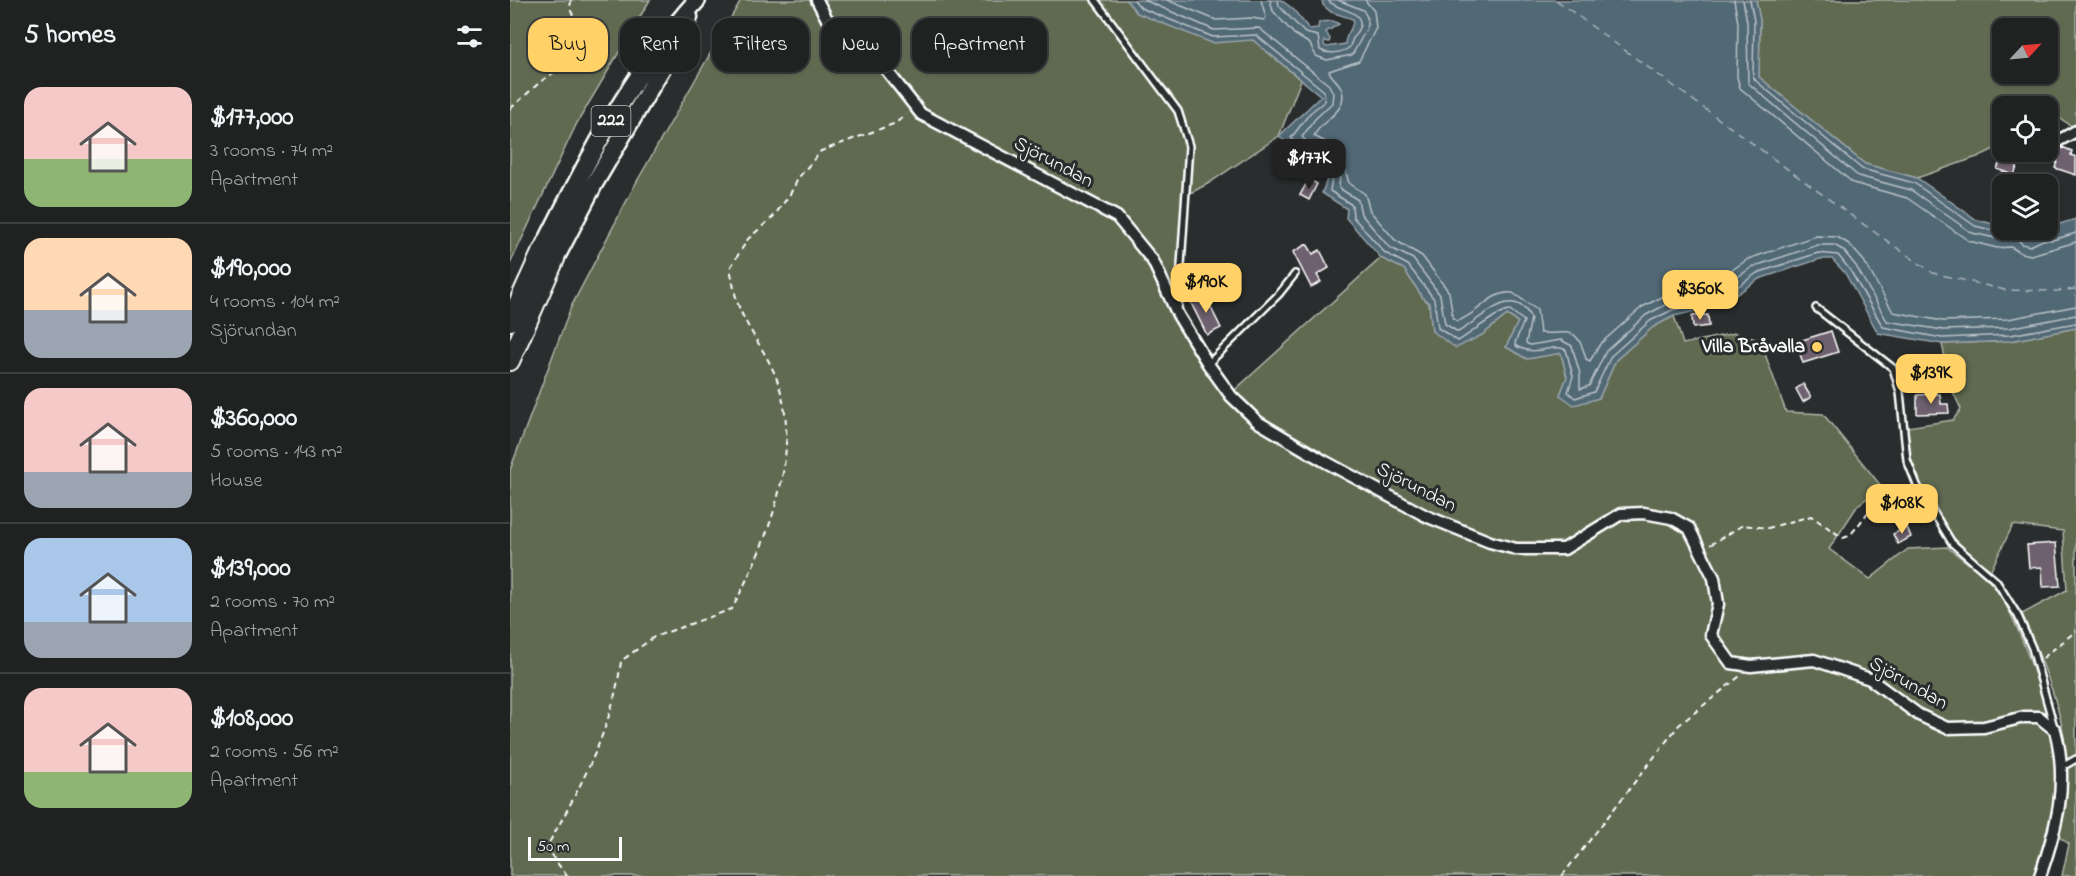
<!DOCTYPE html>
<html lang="en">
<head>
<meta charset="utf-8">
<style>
	body { margin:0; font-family:"Indie Flower",sans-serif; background:#2d2f2f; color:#f1f3f6; height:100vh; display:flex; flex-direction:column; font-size:22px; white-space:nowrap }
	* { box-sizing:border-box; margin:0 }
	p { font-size:20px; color:#a2a4a5 }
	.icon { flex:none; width:33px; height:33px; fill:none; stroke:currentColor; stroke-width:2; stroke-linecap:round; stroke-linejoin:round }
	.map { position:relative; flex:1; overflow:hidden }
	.sheet { display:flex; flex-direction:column; background:#202222; width:510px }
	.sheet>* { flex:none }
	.top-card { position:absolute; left:18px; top:18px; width:570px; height:54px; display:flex; gap:12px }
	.needle { width:39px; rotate:64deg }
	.controls { position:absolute; left:1482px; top:18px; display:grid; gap:12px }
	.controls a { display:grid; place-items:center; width:66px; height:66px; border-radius:12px; background:#202222; box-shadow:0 2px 4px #0004,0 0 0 2px #3d3f40; font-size:30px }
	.scale { position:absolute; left:18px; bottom:15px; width:94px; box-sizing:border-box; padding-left:6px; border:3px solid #fff; border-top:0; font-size:16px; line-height:21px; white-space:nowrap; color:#fff; -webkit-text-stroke:4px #2a2d2e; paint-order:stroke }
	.price { position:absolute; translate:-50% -51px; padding:0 14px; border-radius:12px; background:#ffd166; color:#111; font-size:20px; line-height:39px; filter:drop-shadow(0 2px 3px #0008) }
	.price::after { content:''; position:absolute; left:50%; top:36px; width:18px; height:14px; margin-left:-9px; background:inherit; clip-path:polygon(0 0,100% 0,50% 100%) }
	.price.active { background:#222; color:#fff }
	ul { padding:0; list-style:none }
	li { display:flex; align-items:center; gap:18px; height:150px; padding:0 24px }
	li+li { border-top:2px solid #3d3f40 }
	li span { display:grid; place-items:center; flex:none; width:168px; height:120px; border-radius:18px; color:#555 }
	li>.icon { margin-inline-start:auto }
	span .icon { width:72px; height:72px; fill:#fffc; stroke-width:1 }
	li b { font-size:26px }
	h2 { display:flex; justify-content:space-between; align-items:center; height:72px; padding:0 24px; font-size:26px }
	.pill { padding:0 21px; border-radius:18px; background:#202222; box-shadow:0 2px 4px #0004,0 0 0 2px #3d3f40; font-size:21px; line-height:54px }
	.pill.active { background:#ffd166; color:#111 }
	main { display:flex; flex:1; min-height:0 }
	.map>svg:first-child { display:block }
	.green { fill:#606a51; stroke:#b0b4a8; stroke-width:1.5; fill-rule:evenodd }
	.water { fill:#516875; stroke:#97a4ac; stroke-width:1.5 }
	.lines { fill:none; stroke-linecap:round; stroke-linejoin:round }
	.shore { stroke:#b9c3c8; stroke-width:1.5 }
	.ferry { stroke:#a8b4ba; stroke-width:1.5; stroke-dasharray:8 6; stroke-linecap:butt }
	.building { fill:#6e616e; stroke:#fff; stroke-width:1.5 }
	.lane-casing { stroke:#fff; stroke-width:10 }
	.street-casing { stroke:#fff; stroke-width:15 }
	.primary-casing { stroke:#fff; stroke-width:21 }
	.highway-casing { stroke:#fff; stroke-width:22 }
	.path { stroke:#fff; stroke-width:2; stroke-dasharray:6 4.5; stroke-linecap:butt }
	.lane { stroke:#2a2d2e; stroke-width:5 }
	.street { stroke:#2a2d2e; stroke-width:10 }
	.primary { stroke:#2a2d2e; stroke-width:16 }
	.highway { stroke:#2a2d2e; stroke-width:18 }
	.poi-dot { fill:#ffd166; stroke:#2a2d2e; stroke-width:2 }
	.labels { text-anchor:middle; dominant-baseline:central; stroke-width:6; stroke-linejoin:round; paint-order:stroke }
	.shield { fill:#2a2d2e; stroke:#bfc0c0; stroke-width:1.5 }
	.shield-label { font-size:18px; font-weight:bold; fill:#fff }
	.street-label { font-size:20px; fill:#fff; stroke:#2a2d2e }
	.poi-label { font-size:20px; font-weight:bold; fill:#fff; stroke:#2a2d2e; text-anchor:end }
</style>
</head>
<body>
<main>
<section class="sheet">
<h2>5 homes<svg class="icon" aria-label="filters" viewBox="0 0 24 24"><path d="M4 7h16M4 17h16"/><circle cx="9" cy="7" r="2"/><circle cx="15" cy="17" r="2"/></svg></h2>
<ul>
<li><span style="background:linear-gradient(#f6c9c9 60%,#8fb573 0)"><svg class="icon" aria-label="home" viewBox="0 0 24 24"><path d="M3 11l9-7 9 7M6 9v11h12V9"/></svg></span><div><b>$177,000</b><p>3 rooms · 74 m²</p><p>Apartment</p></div></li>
<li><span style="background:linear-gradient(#ffd9b3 60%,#9aa5b1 0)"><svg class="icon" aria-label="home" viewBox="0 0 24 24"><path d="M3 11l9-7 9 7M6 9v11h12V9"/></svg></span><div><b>$190,000</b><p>4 rooms · 104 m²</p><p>Sjörundan</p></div></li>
<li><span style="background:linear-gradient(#f6c9c9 70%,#9aa5b1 0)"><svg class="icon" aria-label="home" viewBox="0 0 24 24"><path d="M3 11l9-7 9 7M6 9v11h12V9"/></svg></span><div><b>$360,000</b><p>5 rooms · 143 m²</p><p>House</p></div></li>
<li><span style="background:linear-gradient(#a9c7e8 70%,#9aa5b1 0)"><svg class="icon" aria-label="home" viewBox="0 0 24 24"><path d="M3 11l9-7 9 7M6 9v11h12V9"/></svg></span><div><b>$139,000</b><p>2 rooms · 70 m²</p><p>Apartment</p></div></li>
<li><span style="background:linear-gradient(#f6c9c9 70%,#8fb573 0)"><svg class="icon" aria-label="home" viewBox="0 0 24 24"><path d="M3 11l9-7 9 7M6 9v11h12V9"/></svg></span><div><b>$108,000</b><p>2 rooms · 56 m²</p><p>Apartment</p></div></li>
</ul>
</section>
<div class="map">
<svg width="1566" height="876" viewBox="0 0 1566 876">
	<rect width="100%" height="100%" fill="#2a2d2e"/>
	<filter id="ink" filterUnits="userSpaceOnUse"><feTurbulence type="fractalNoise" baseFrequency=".0167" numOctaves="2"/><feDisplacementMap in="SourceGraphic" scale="12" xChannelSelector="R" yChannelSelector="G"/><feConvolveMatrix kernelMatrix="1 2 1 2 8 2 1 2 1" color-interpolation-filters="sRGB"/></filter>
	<g filter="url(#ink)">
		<path class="green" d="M 0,0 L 140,0 L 67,123 L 0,264 Z
			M 231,0 L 616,0 L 627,13 L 743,40 L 791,80 L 769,136 L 699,183 L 675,196 L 663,312 L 717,397 L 871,258 L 894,269 L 913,298 L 919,303 L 922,331 L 972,335 L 997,315 L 1008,322 L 996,347 L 1017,359 L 1051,353 L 1057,377 L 1050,395 L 1089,398 L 1106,360 L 1143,327 L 1164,316 L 1173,344 L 1225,333 L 1250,340 L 1276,412 L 1313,414 L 1372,487 L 1348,505 L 1319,549 L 1360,579 L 1398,549 L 1437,547 C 1453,560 1473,573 1486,589 C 1510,621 1548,734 1549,774 C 1549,804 1534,848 1524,876 L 0,876 L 0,470 L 61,307 L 126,183 Z
			M 1246,0 L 1566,0 L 1566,129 L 1548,117 L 1538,122 L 1538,106 L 1492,106 L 1492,145 L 1470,156 L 1407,178 L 1355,164 L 1249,77 L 1250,20 ZM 1492,28 L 1538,28 L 1538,74 L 1492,74 Z
			M 1566,328 L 1566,876 L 1552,876 L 1559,844 L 1549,837 C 1553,806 1558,776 1555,745 C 1551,706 1528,650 1512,614 L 1557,590 L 1553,531 L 1503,525 L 1481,570 C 1444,546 1412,502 1401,459 C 1399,449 1399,437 1397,427 L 1443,420 L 1451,409 L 1442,390 L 1432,344 L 1500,341 Z"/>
		<path class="water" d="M 616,0 L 771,0 L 783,9 L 799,29 L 808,28 L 809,22 L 823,21 L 829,24 L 816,32 L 820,39 L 819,42 L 814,41 L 814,45 L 817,47 L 835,44 C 835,34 844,29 843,19 L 821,12 L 813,5 L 812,0 L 1246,0 L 1250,20 L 1249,77 L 1355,164 L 1407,178 L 1467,220 L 1492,226 L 1492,230 L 1520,233 L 1566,219 L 1566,328 L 1500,341 L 1432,344 L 1368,333 L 1335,273 L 1322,259 L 1310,259 L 1249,279 L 1211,305 L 1164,316 L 1143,327 L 1106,360 L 1089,398 L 1064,405 L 1050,395 L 1057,377 L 1051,353 L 1017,359 L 996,347 L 1008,322 L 997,315 L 972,335 L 946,348 L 922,331 L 919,303 L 913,298 L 894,269 L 871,258 L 836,218 L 837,209 L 812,193 L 817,179 L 809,173 L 812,163 L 794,158 L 769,136 L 811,96 L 743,40 L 702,43 L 627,13 Z"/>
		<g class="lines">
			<path class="shore" d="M 624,0 L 631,8 L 703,37 L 746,35 L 814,91 L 815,101 L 800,113 L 781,138 L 797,152 L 816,159 L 817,170 L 822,178 L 820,191 L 842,205 L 843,217 L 875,253 L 898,265 L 924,299 L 928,328 L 948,341 C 960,334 991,309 1000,310 L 1014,321 L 1005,343 L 1006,346 C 1028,358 1043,342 1056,350 L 1063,376 L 1058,392 L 1065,398 L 1084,392 L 1101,356 L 1140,321 L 1162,310 L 1209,300 L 1247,273 L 1308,253 L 1328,255 L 1340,270 L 1373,327 L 1432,338 L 1500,335 L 1566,323
				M 634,0 L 704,30 L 749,28 L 819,85 L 823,93 L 822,103 L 805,119 L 792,137 L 801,146 L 821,153 L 830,176 L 829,188 L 848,200 L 851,214 L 879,247 L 903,259 L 930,295 L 935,324 L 948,332 C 970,321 1003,281 1021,318 L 1016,343 L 1020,345 L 1051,340 L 1062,346 L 1070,374 L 1070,389 L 1079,386 L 1096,351 L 1136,315 L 1159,303 L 1205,293 L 1242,267 L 1308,245 L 1324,245 L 1333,250 L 1346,266 L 1377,321 L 1433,330 L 1499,328 L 1566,315
				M 657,0 L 706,20 L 742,18 L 754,20 L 756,17 L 751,0
				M 760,0 L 763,11 L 784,34 L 800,44 L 806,56 L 817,60 L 842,55 L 857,28 L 857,17 L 853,10 L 828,0
				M 768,0 L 769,6 L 795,33 L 808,36 L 810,50 C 819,55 832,53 840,47 C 841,39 848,32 850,25 C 852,9 826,11 818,0
				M 855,0 L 864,11 L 866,28 L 849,61 L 819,71 C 821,78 829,81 832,90 C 838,113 811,119 804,136 L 829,149 L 839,183 L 855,194 L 860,211 L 885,240 L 912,256 L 939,292 L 943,318 L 947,321 C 967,316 980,290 1003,293 L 1027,310 L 1030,333 C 1058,335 1067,323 1076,359 L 1080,361 L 1090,344 L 1132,307 L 1156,295 L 1202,284 L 1238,259 L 1306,236 L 1327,237 L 1339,244 L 1354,261 L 1383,312 L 1433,321 L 1498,319 L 1566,306
				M 1224,0 L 1228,23 L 1227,77 L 1230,88 L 1343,183 L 1397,198 L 1459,241 L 1487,248 L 1501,247 L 1511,253 L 1521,255 L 1566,242
				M 1233,0 L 1237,22 L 1238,83 L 1348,176 L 1401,190 L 1462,233 L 1490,239 L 1504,235 L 1512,244 L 1520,246 L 1533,240 L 1543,240 L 1566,233
				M 1240,0 L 1244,21 L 1243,76 L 1246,81 L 1352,169 L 1404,183 L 1465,226 L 1490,232 L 1496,230"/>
			<path class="ferry" d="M 1046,0 L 1350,222 L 1423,273 L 1495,290 L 1547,291 L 1566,289"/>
		</g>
		<path class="building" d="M 1552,147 L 1562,151 L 1561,155 L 1566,157 L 1566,175 L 1545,168 Z
			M 1494,152 L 1511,157 L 1504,175 L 1487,169 Z
			M 799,179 L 807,184 L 799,200 L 790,195 Z
			M 797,244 L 803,254 L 810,250 L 819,268 L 807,275 L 811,282 L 801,287 L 783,252 Z
			M 694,294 L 711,328 L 697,335 L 680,301 Z
			M 1198,315 L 1199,326 L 1183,328 L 1182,316 Z
			M 1321,331 L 1328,352 L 1293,363 L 1286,342 Z
			M 1293,384 L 1301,397 L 1293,402 L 1286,389 Z
			M 1430,394 L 1431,404 L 1438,404 L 1439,413 L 1407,414 L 1407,395 Z
			M 1397,527 L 1401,537 L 1388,544 L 1383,534 Z
			M 1546,543 L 1550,586 L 1533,587 L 1532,567 L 1519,568 L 1517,545 Z"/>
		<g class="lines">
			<defs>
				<path id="lane" d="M 585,0 L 668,111 L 679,146 L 668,310
					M 1306,308 L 1383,368 L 1390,392 L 1397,460 L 1407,485 L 1442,543 L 1486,581 L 1508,616 L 1522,648 L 1544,727
					M 698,364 L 769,294 L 785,274
					M 1552,767 L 1566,759"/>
				<path id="street" d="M 307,0 L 318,21 L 360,49 L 411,114 L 607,217 L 643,261 L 668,315 L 698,364 L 721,396 L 748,422 L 814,461 L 916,516 L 980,542 L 1006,549 L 1054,549 L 1111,514 L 1134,513 L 1161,518 L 1179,528 L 1204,578 L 1208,604 L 1201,635 L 1221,663 L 1241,666 L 1304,660 L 1360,679 L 1409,715 L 1437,728 L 1474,727 L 1514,717 L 1529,717 L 1545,730 C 1559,782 1547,827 1530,876
					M 1539,146 L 1566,131"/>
				<path id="primary" d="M 31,253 C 75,164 120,75 187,0
					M 45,259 L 84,184 L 166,44 L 179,17"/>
				<path id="highway" d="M 0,321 L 31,253
					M 0,361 L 45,259"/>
			</defs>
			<use href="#lane" class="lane-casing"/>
			<use href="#street" class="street-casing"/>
			<use href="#primary" class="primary-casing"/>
			<use href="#highway" class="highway-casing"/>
			<path class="path" d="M 0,109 L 30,82 L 79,49 L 60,9 L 61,0
				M 1200,545 L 1233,525 L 1258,528 L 1301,516 L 1333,538 L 1339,536 C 1363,511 1361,494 1399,487
				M 1533,658 L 1566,631
				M 57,876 L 36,848 C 69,790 103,728 111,661 L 144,637 L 222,609 C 257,542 295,452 266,377 C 257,354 241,334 231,312 C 225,299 223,282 220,268 L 238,239 L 263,217 L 279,196 L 289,177 L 311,151 L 386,123 L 396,114
				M 1052,876 L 1169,725 L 1230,676"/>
			<use href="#lane" class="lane"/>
			<use href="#street" class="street"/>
			<use href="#primary" class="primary"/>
			<use href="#highway" class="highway"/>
		</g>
	</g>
	<circle class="poi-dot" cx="1307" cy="347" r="6"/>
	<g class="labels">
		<rect class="shield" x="81.5" y="106" width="39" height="30" rx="4.5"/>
		<g class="shield-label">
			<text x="101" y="121">222</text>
		</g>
		<g class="street-label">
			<text transform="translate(543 163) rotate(28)">Sjörundan</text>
			<text transform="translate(906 488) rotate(27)">Sjörundan</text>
			<text transform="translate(1398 684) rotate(30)">Sjörundan</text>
		</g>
		<g class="poi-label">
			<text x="1295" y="347">Villa Bråvalla</text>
		</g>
	</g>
</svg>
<div class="controls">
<a><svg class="needle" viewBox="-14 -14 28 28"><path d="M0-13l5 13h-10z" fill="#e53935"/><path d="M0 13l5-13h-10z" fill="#a2a4a5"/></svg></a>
<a><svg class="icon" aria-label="locate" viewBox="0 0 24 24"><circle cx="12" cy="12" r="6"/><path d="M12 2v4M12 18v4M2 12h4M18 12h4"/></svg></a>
<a><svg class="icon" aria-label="layers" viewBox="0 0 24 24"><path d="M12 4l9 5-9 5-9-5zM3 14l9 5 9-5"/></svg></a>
</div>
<div class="scale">50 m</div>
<b class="price active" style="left:799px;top:190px">$177K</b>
<b class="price" style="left:696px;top:314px">$190K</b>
<b class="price" style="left:1190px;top:321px">$360K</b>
<b class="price" style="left:1421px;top:405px">$139K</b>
<b class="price" style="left:1392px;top:535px">$108K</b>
<div class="top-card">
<a class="pill active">Buy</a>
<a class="pill">Rent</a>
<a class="pill">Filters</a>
<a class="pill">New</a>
<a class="pill">Apartment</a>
</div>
</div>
</main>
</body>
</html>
